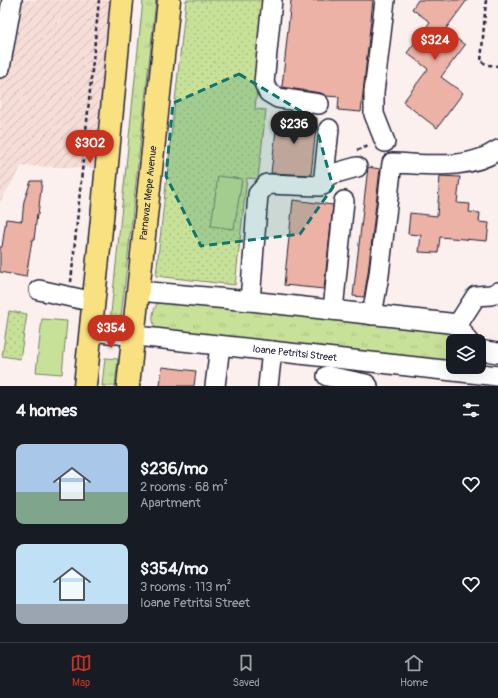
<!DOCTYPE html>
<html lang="en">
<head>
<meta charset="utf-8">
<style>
	body { margin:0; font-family:Pangolin,sans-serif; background:#20242c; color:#f1f3f6; height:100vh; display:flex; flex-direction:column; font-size:15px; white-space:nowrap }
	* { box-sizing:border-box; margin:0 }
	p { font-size:13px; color:#9ea1a6 }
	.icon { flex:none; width:22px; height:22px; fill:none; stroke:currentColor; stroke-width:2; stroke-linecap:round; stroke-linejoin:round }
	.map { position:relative; height:386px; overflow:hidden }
	.panel { display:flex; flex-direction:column; background:#171b24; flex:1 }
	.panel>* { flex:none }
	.controls { position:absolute; left:446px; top:334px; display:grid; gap:8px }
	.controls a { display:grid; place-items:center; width:40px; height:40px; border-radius:8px; background:#171b24; box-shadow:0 4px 16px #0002; font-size:20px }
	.price { position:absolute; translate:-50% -34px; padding:0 9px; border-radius:14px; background:#c8321e; color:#fff; font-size:13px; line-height:26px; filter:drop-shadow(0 1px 2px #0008) }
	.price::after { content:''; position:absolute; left:50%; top:24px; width:12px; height:9px; margin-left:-6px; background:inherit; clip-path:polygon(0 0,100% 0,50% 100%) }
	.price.current { background:#222; color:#fff }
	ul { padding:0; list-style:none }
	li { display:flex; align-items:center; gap:12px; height:100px; padding:0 16px }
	li span { display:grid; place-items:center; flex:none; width:112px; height:80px; border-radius:8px; color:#555 }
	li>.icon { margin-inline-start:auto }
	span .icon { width:48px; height:48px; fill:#fffc; stroke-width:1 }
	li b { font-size:17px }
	h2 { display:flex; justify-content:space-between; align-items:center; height:48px; padding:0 16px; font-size:17px }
	.tabs { display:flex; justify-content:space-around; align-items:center; height:56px; border-top:1px solid #363941; background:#171b24; font-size:11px; color:#9ea1a6 }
	.tabs a { display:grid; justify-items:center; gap:2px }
	.tabs .current { color:#c8321e }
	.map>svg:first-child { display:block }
	.industrial { fill:url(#industrial-furrows) }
	.grass { fill:url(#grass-tufts); stroke:#75826a }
	.park { fill:url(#park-dots); stroke:#75826a }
	.pitch { fill:#c8e198; stroke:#75826a }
	.building { fill:#ebb2a5; stroke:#22223b }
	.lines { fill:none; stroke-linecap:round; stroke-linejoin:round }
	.minor-casing { stroke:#22223b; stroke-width:22 }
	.major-casing { stroke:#22223b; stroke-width:25 }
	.path { stroke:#22223b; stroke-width:2.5; stroke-dasharray:4 3; stroke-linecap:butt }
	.minor { stroke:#fff; stroke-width:19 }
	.major { stroke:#f9e181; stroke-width:22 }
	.marked { fill:#0f766e; fill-opacity:0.2; stroke:#0f766e; stroke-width:3; stroke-dasharray:8 5; stroke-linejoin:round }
	.labels { text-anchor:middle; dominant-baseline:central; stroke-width:3; stroke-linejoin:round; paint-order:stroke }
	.street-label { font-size:10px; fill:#22223b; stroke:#fff }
</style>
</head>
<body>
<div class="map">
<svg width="498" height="386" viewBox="0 0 498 386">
	<defs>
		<pattern id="industrial-furrows" width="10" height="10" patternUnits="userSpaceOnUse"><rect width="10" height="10" fill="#f6ddd7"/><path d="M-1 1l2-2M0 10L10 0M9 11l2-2" fill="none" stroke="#d3bdb9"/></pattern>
		<pattern id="grass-tufts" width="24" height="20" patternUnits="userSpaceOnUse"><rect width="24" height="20" fill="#c8e198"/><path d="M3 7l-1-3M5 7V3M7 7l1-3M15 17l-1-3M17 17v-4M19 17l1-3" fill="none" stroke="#acc184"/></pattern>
		<pattern id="park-dots" width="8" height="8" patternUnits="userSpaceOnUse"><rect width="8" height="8" fill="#c8e198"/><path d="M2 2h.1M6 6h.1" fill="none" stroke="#acc184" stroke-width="1.8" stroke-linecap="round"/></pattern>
	</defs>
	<rect width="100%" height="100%" fill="#fbf0ed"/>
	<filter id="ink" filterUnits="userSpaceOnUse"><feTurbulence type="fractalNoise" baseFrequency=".025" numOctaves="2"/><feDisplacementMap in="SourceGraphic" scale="8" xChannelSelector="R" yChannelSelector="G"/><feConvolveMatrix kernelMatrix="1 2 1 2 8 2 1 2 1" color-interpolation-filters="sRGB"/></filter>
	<g filter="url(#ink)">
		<path class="industrial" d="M 0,0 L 113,0 L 93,168 L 22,166 L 0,202 Z"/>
		<path class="grass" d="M 143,0 L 156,0 L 120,327 L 110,325 L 110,323 Z
			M 162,299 L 448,328 L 456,337 L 456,341 L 453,341 L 453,360 L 450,363 L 157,331 C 150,320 152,307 162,299 Z
			M 105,358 L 118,359 L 115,386 L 102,386 Z"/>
		<path class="park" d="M 186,0 L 266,0 L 255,109 L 266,110 L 258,179 L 247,178 L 235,285 L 156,276 Z
			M 9,311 L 27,314 L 20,359 L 2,356 Z"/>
		<path class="pitch" d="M 218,176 L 242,179 L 234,229 L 211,226 Z
			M 42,319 L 67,321 L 62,374 L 36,372 Z"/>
		<path class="building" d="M 291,0 L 373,0 L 361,112 L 338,110 L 339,97 L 326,96 L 321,93 L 282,87 Z
			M 418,0 L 467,0 L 445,30 L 465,45 L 441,77 L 463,93 L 437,128 L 403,102 L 428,69 L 407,53 L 430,22 L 412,9 Z
			M 278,113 L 317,118 L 311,175 L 271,173 Z
			M 368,167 L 380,169 L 368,273 L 364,297 L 353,296 Z
			M 440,176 L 460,177 L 457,203 L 470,204 L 469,212 L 480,213 L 479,222 L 489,223 L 487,241 L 440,237 L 438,253 L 419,252 L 421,235 L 408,234 L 410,213 L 437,216 Z
			M 31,181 L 42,181 L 38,215 L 37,214 L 34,240 L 32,240 L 26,277 L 0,272 L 0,247 L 2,247 L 6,219 L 22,221 L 24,201 Z
			M 293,200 L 333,205 L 324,289 L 284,285 Z
			M 162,367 L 196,371 L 194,386 L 160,386 Z"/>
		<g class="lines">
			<defs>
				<g id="minor">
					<path d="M 272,0 L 264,83 L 268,92 L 278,98 L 319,104"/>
					<path d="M 0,68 L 12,0"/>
					<path d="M 385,142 L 374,114 L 374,92 L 385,0"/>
					<path d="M 325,176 L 357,167"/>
					<path d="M 39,290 L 94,302"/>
					<path d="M 139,291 L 250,301 L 458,324 L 466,339 L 468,341"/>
					<path d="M 250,301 L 258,194 L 267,184 L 319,186 L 323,185 L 329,129"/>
					<path d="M 333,310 L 344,201"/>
					<path d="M 372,315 L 379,275 L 392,163 C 427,164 467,171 498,150"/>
					<path d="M 458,324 L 476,296 L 491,295 L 498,292"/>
					<path id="s1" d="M 91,331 L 498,376"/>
					<path d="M 479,350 L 498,353"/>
					<path d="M 327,376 L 366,384 L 368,386"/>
					<path d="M 215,386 L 220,346"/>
					<path d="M 268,386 L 272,351"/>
				</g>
				<g id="major">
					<path d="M 85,386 L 102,219 L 122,0"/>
					<path id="s2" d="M 128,386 L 169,0"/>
				</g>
			</defs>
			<use href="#minor" class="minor-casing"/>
			<use href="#major" class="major-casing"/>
			<path class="path" d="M 486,0 L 481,62 L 489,65 L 498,66
				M 357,150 L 369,146
				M 71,282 L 99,0"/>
			<use href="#minor" class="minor"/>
			<use href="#major" class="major"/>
		</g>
	</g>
	<path class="marked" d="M 239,74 L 314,119 L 333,187 L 300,234 L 201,246 L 166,176 L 173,103 Z"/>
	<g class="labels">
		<g class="street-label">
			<text stroke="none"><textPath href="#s2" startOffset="194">Parnavaz Mepe Avenue</textPath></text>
			<text stroke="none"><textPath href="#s1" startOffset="205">Ioane Petritsi Street</textPath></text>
		</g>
	</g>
</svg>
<div class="controls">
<a><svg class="icon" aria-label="layers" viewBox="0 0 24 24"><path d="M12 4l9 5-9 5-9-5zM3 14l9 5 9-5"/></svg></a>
</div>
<b class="price" style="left:435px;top:61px">$324</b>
<b class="price current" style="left:294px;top:145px">$236</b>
<b class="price" style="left:90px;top:164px">$302</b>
<b class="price" style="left:111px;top:349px">$354</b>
</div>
<section class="panel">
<h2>4 homes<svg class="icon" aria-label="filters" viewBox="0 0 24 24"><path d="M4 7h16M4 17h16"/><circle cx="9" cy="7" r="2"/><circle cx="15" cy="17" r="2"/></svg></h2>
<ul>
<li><span style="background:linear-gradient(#a9c7e8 60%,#7fa58c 0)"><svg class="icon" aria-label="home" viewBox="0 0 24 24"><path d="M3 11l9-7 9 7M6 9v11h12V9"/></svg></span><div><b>$236/mo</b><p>2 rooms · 68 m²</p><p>Apartment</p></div><svg class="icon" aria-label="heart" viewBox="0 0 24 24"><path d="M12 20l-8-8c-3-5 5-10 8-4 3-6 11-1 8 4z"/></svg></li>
<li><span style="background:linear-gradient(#bfe0f5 75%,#9aa5b1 0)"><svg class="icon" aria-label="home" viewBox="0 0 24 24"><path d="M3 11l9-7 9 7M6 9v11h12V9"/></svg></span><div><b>$354/mo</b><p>3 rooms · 113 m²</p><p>Ioane Petritsi Street</p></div><svg class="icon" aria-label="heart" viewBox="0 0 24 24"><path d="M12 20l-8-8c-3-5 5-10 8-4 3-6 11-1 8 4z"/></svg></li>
</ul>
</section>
<nav class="tabs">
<a class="current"><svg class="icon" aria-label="map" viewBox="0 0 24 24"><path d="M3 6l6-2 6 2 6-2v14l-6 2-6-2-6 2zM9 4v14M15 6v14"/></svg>Map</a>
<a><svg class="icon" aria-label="saved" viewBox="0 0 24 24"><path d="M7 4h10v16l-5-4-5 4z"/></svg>Saved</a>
<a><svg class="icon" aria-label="home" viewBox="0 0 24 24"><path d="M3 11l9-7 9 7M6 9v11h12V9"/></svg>Home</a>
</nav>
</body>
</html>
